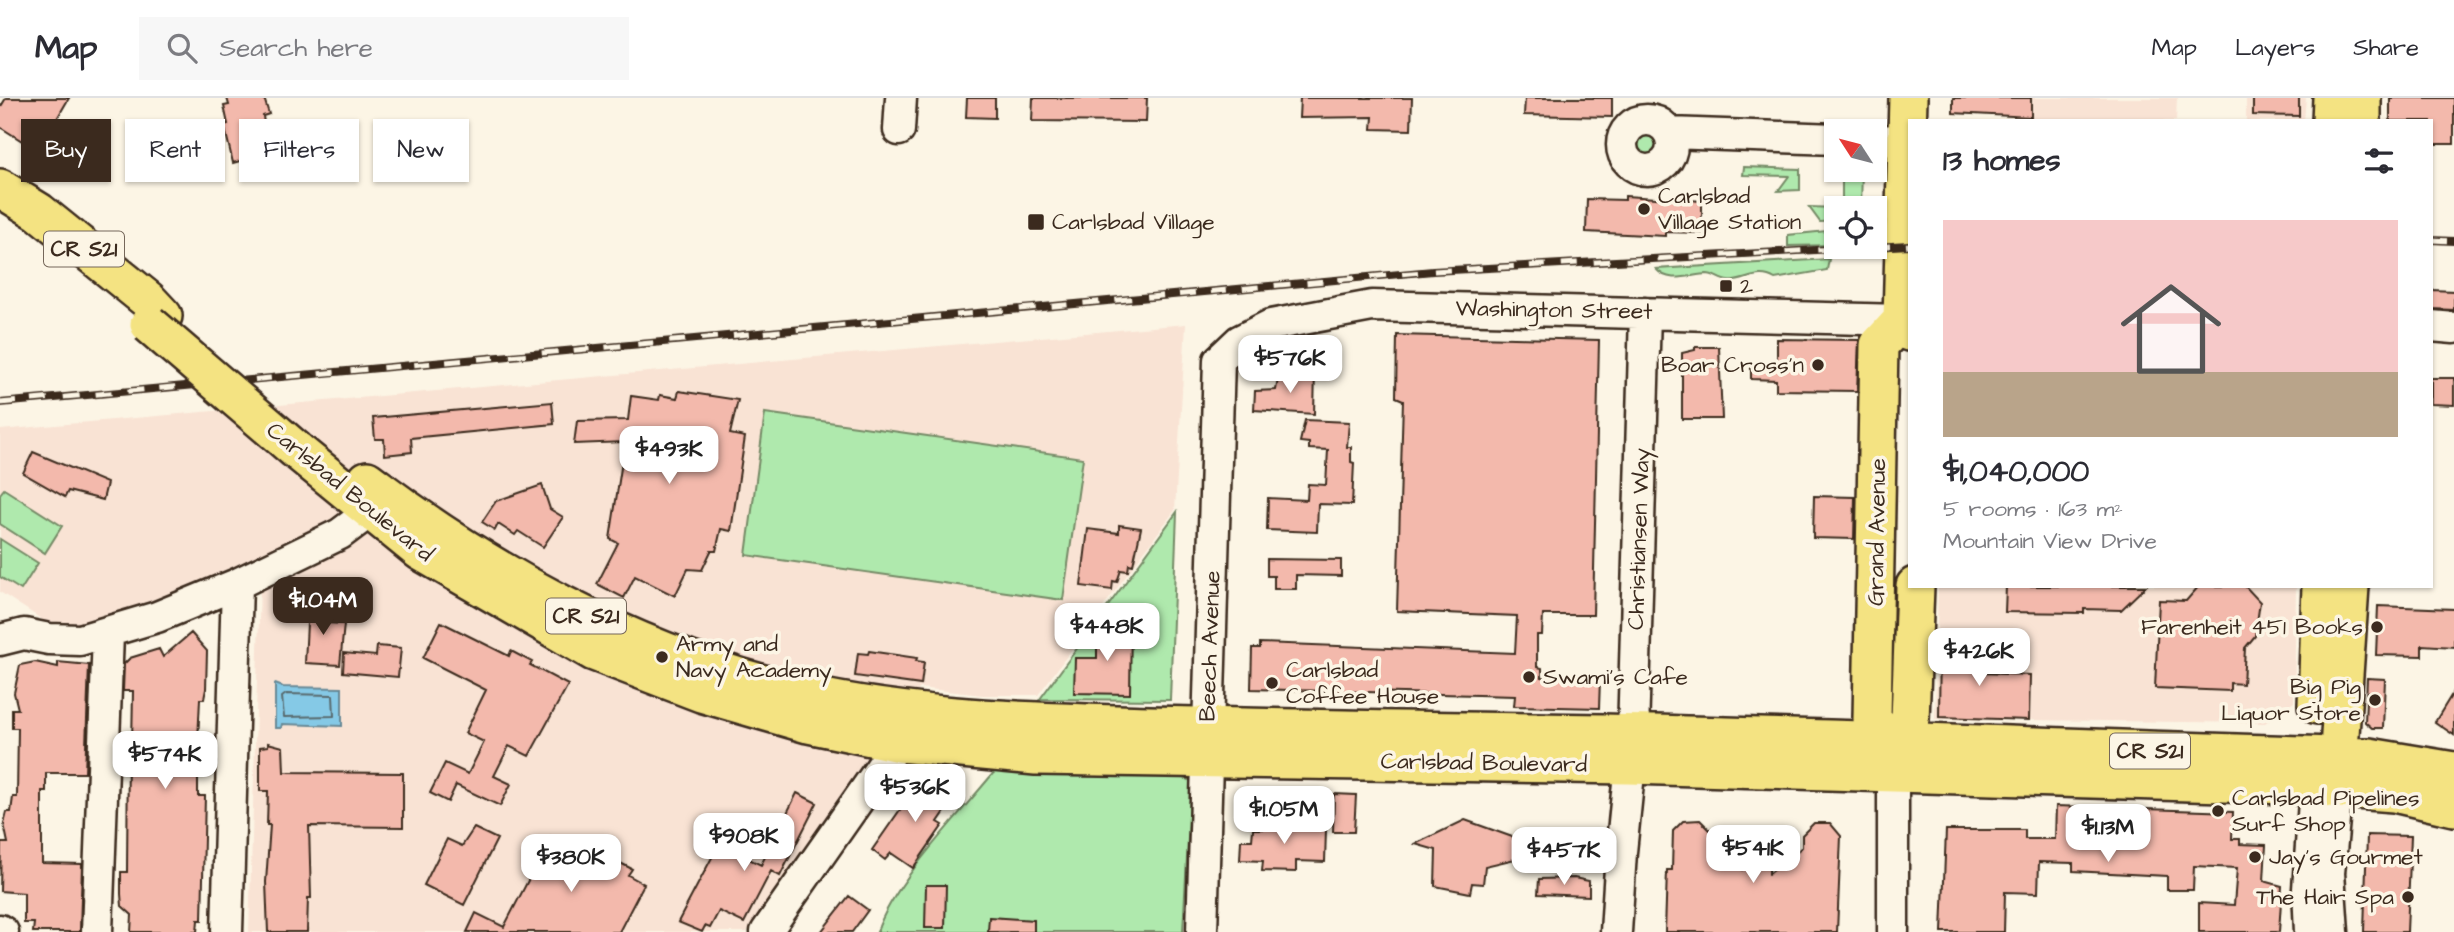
<!DOCTYPE html>
<html lang="en">
<head>
<meta charset="utf-8">
<style>
	body { margin:0; font-family:"Architects Daughter",sans-serif; background:#f7f7f7; color:#2b2b33; height:100vh; display:flex; flex-direction:column; font-size:26px; white-space:nowrap }
	* { box-sizing:border-box; margin:0 }
	p { font-size:23px; color:#7c7c81 }
	.icon { flex:none; width:38px; height:38px; fill:none; stroke:currentColor; stroke-width:2; stroke-linecap:round; stroke-linejoin:round }
	.map { position:relative; flex:1; overflow:hidden }
	.panel { position:absolute; left:1908px; top:21px; width:525px; height:469px; display:flex; flex-direction:column; background:#fff; border-radius:0px; box-shadow:0 2px 5px #0004 }
	.panel>* { flex:none }
	.banner { position:absolute; left:21px; top:21px; width:665px; height:63px; display:flex; gap:14px }
	.needle { width:46px; rotate:306deg }
	.controls { position:absolute; left:1824px; top:21px; display:grid; gap:14px }
	.controls a { display:grid; place-items:center; width:63px; height:63px; border-radius:0px; background:#fff; box-shadow:0 2px 5px #0004; font-size:35px }
	.price { position:absolute; translate:-50% -60px; padding:0 16px; border-radius:14px; background:#fff; color:#222; font-size:23px; line-height:46px; filter:drop-shadow(0 2px 4px #0008) }
	.price::after { content:''; position:absolute; left:50%; top:42px; width:21px; height:16px; margin-left:-10px; background:inherit; clip-path:polygon(0 0,100% 0,50% 100%) }
	.price.on { background:#3b2a1e; color:#fff }
	ul { padding:0; list-style:none }
	li { display:grid; align-content:center; gap:14px; height:371px; padding:0 35px }
	li+li { border-top:2px solid #e1e1e2 }
	li span { display:grid; place-items:center; height:217px; border-radius:0px; color:#555 }
	li>.icon { margin-inline-start:auto }
	span .icon { width:126px; height:126px; fill:#fffc; stroke-width:1 }
	li b { font-size:30px }
	h2 { display:flex; justify-content:space-between; align-items:center; height:84px; padding:0 35px; font-size:30px }
	.pill { padding:0 24px; border-radius:0px; background:#fff; box-shadow:0 2px 5px #0004; font-size:24px; line-height:63px }
	.pill.on { background:#3b2a1e; color:#fff }
	header { display:flex; align-items:center; gap:42px; box-sizing:border-box; height:98px; padding:0 35px; background:#fff; border-bottom:2px solid #e1e1e2 }
	header strong { font-size:33px }
	nav { display:flex; gap:38px; margin-inline-start:auto; font-size:24px }
	.search { width:490px; height:63px; background:#f7f7f7; display:flex; align-items:center; gap:18px; box-sizing:border-box; padding:0 24px; border-radius:0px; color:#7c7c81; font-size:26px }
	.map>svg:first-child { display:block }
	.built { fill:#f9e3d4 }
	.green { fill:#afe9ad; stroke:#758a66; stroke-width:2 }
	.water { fill:#85c9e6; stroke:#678996; stroke-width:2 }
	.lines { fill:none; stroke-linecap:round; stroke-linejoin:round }
	.shore { stroke:#596a6e; stroke-width:2 }
	.building { fill:#f3b9ac; stroke:#3b2a1e; stroke-width:2 }
	.minor-casing { stroke:#3b2a1e; stroke-width:35 }
	.major-casing { stroke:#3b2a1e; stroke-width:42 }
	.minor { stroke:#fcf5e5; stroke-width:30 }
	.major { stroke:#f4e382; stroke-width:37 }
	.rail-casing { stroke:#3b2a1e; stroke-width:8 }
	.rail { stroke:#fcf5e5; stroke-width:5; stroke-dasharray:16; stroke-linecap:butt }
	.major-bridge-casing { stroke:#3b2a1e; stroke-width:42; stroke-linecap:butt }
	.major-bridge { stroke:#f4e382; stroke-width:37 }
	.poi-dot { fill:#3b2a1e; stroke:#fcf5e5; stroke-width:2.5 }
	.labels { text-anchor:middle; dominant-baseline:central; stroke-width:7; stroke-linejoin:round; paint-order:stroke }
	.shield { fill:#fcf5e5; stroke:#75675a; stroke-width:2 }
	.shield-label { font-size:21px; font-weight:bold; fill:#3b2a1e }
	.poi-label { font-size:23px; fill:#3b2a1e; stroke:#fcf5e5; text-anchor:start }
	.street-label { font-size:23px; fill:#3b2a1e; stroke:#fcf5e5 }
</style>
</head>
<body>
<header>
<strong>Map</strong>
<div class="search"><svg class="icon" aria-label="search" viewBox="0 0 24 24"><circle cx="10" cy="10" r="6"/><path d="M15 15l6 6"/></svg>Search here</div>
<nav><a>Map</a><a>Layers</a><a>Share</a></nav>
</header>
<div class="map">
<svg width="2454" height="834" viewBox="0 0 2454 834">
	<rect width="100%" height="100%" fill="#fcf5e5"/>
	<filter id="ink" filterUnits="userSpaceOnUse"><feTurbulence type="fractalNoise" baseFrequency=".0143" numOctaves="2"/><feDisplacementMap in="SourceGraphic" scale="14" xChannelSelector="R" yChannelSelector="G"/><feConvolveMatrix kernelMatrix="1 2 1 2 8 2 1 2 1" color-interpolation-filters="sRGB"/></filter>
	<g filter="url(#ink)">
		<path class="built" d="M 2032,0 L 2177,0 L 2176,23 L 2031,23 Z
			M 2246,0 L 2306,0 L 2304,23 L 2246,23 Z
			M 1186,226 L 1175,412 L 1038,597 L 983,597 L 920,590 L 747,834 L 249,834 L 261,458 L 127,516 L 84,527 L 52,528 L 0,494 L 0,332 Z
			M 1938,488 L 2296,488 L 2294,604 L 2265,625 L 1935,621 Z"/>
		<path class="green" d="M1634 47a13 13 0 1 1 26 0a13 13 0 1 1-26 0Z
			M 1744,69 L 1800,71 L 1800,92 L 1778,93 L 1789,78 L 1743,77 Z
			M 1836,71 L 1862,72 L 1861,110 L 1842,110 L 1842,79 L 1833,79 Z
			M 1809,109 L 1836,110 L 1836,123 L 1820,124 Z
			M 1836,132 L 1836,147 L 1788,148 L 1788,137 Z
			M 1829,161 L 1827,172 L 1775,181 C 1757,170 1745,185 1728,183 C 1720,182 1714,176 1707,176 C 1689,177 1669,186 1656,171 Z
			M 765,315 L 1083,360 L 1063,502 L 746,457 Z
			M 4,391 L 62,428 L 45,455 L 0,426 L 0,396 Z
			M 1177,414 L 1170,602 L 1040,601 Z
			M 0,441 L 38,465 L 21,492 L 0,479 Z
			M 995,673 C 1035,673 1161,665 1191,683 L 1183,834 L 877,834 C 893,785 961,715 995,673 Z"/>
		<path class="water" d="M 275,586 L 283,589 L 342,590 L 342,628 L 282,626 L 281,630 L 275,630 Z"/>
		<g class="lines">
			<path class="shore" d="M 286,596 L 333,597 L 334,618 L 284,619 L 282,599 Z"/>
		</g>
		<path class="building" d="M 6,0 L 69,0 L 38,53 L 0,29 L 0,10 Z
			M 227,0 L 264,0 L 269,16 L 263,18 L 268,55 L 233,65 L 224,27 L 228,26 L 224,8 L 229,7 Z
			M 967,0 L 995,0 L 995,20 L 966,19 Z
			M 1033,0 L 1147,0 L 1146,24 L 1032,23 Z
			M 1300,0 L 1412,0 L 1411,32 L 1372,31 L 1373,19 L 1299,20 Z
			M 1525,0 L 1612,0 L 1612,19 L 1524,17 Z
			M 1953,0 L 2031,0 L 2031,19 L 1953,15 Z
			M 2253,0 L 2299,0 L 2299,18 L 2253,17 Z
			M 2390,0 L 2454,0 L 2454,46 L 2431,46 L 2431,23 L 2390,23 Z
			M 1625,98 L 1702,103 L 1702,135 L 1665,134 L 1665,138 L 1586,134 L 1587,101 L 1625,102 Z
			M 2431,192 L 2454,193 L 2454,212 L 2431,211 Z
			M 1397,237 L 1599,242 L 1593,517 L 1543,517 L 1542,537 L 1537,537 L 1537,569 L 1542,570 L 1542,579 L 1600,581 L 1599,610 L 1514,608 L 1515,598 L 1251,591 L 1252,550 L 1260,550 L 1260,545 L 1515,555 L 1517,518 L 1397,513 L 1403,302 L 1396,299 Z
			M 1777,241 L 1859,242 L 1857,293 L 1776,292 L 1776,282 L 1751,281 L 1751,265 L 1777,265 Z
			M 1695,249 L 1719,249 L 1722,321 L 1682,321 L 1682,255 L 1695,252 Z
			M 1293,272 L 1315,272 L 1314,316 L 1254,312 L 1255,293 L 1276,292 L 1278,281 L 1293,281 Z
			M 2431,280 L 2454,280 L 2454,307 L 2431,306 Z
			M 679,293 L 738,302 L 730,336 L 745,339 L 731,433 L 721,431 L 716,453 L 711,453 L 702,472 L 688,471 L 675,498 L 635,478 L 624,500 L 597,486 L 618,445 L 610,441 L 625,344 L 574,346 L 577,323 L 628,322 L 631,298 L 659,302 L 660,297 L 677,300 Z
			M 552,304 L 554,326 L 411,340 L 412,354 L 385,357 L 384,341 L 375,341 L 373,320 Z
			M 1305,322 L 1349,324 L 1347,349 L 1351,349 L 1351,364 L 1354,365 L 1352,407 L 1318,406 L 1317,434 L 1267,432 L 1268,400 L 1307,402 L 1308,386 L 1326,387 L 1328,352 L 1309,351 L 1309,345 L 1300,344 Z
			M 33,354 L 107,385 L 103,402 L 68,393 L 65,399 L 23,375 Z
			M 542,387 L 550,411 L 563,419 L 543,449 L 518,433 L 515,437 L 498,426 L 495,432 L 482,424 L 496,403 Z
			M 1814,398 L 1855,399 L 1854,441 L 1813,440 Z
			M 1119,427 L 1141,430 L 1133,467 L 1129,466 L 1128,473 L 1121,472 L 1117,484 L 1113,483 L 1112,492 L 1081,488 L 1088,431 L 1119,435 Z
			M 1267,461 L 1341,462 L 1341,478 L 1296,477 L 1296,491 L 1274,491 L 1274,478 L 1267,478 Z
			M 2006,488 L 2146,488 L 2121,512 L 2084,511 L 2084,515 L 2005,514 Z
			M 2199,488 L 2245,488 L 2260,504 L 2255,538 L 2245,550 L 2243,586 L 2230,585 L 2230,593 L 2155,590 L 2159,502 L 2186,503 Z
			M 308,505 L 329,507 L 328,525 L 344,526 L 340,567 L 305,565 Z
			M 2378,508 L 2454,511 L 2454,549 L 2422,547 L 2422,558 L 2376,557 Z
			M 441,524 L 509,558 L 511,553 L 532,564 L 530,567 L 568,587 L 529,658 L 509,648 L 494,678 L 511,686 L 500,708 L 456,687 L 448,704 L 430,695 L 445,665 L 468,676 L 484,644 L 465,635 L 486,592 L 423,560 Z
			M 1097,525 L 1131,526 L 1130,596 L 1074,595 L 1075,560 L 1097,560 Z
			M 191,535 L 207,553 L 206,591 L 204,601 L 200,601 L 198,642 L 198,698 L 205,698 L 202,822 L 198,822 L 197,834 L 131,834 L 132,817 L 122,808 L 121,796 L 121,774 L 127,774 L 128,647 L 132,647 L 133,593 L 123,593 L 124,566 L 130,560 L 159,551 L 163,559 Z
			M 377,548 L 401,550 L 398,579 L 343,574 L 344,555 L 376,558 Z
			M 1940,548 L 1984,549 L 1983,575 L 2030,577 L 2029,622 L 1939,619 Z
			M 869,553 L 917,560 L 916,563 L 924,564 L 921,587 L 855,578 L 858,555 L 868,556 Z
			M 35,564 L 58,569 L 58,564 L 89,567 L 85,675 L 46,675 L 46,693 L 42,693 L 42,765 L 82,766 L 80,834 L 33,834 L 34,825 L 24,825 L 24,795 L 0,793 L 1,745 L 8,745 L 4,726 L 7,714 L 11,714 L 13,699 L 17,699 L 18,630 L 12,630 L 12,611 L 18,611 L 14,595 L 20,567 Z
			M 2367,580 L 2385,581 L 2383,630 L 2372,630 L 2365,624 Z
			M 2454,593 L 2454,637 L 2435,624 Z
			M 268,645 L 283,649 L 284,674 L 403,675 L 403,729 L 309,728 L 311,800 L 308,800 L 307,834 L 268,834 L 266,784 L 270,727 L 267,727 L 268,693 L 260,693 L 260,649 L 268,648 Z
			M 917,676 L 953,702 L 938,724 L 943,727 L 913,770 L 891,755 L 885,762 L 872,752 L 913,693 L 908,690 Z
			M 797,695 L 817,705 L 780,778 L 771,773 L 744,825 L 719,813 L 710,830 L 705,828 L 702,834 L 678,824 L 719,746 L 761,767 Z
			M 1334,696 L 1356,697 L 1354,734 L 1333,734 Z
			M 2056,708 L 2233,714 L 2232,741 L 2240,741 L 2240,746 L 2266,747 L 2264,783 L 2282,788 L 2279,834 L 2199,834 L 2199,805 L 2234,807 L 2237,770 L 2194,768 L 2193,792 L 2167,792 L 2167,778 L 2073,773 L 2073,765 L 2039,764 L 2038,795 L 2005,794 L 2004,834 L 1942,834 L 1946,732 L 2025,732 L 2025,741 L 2055,741 Z
			M 1465,722 L 1529,745 L 1528,758 L 1485,768 L 1483,786 L 1472,785 L 1470,795 L 1435,788 L 1436,752 L 1415,746 Z
			M 1700,722 L 1712,734 L 1711,749 L 1742,771 L 1742,747 L 1747,742 L 1764,743 L 1770,748 L 1769,776 L 1802,749 L 1802,737 L 1814,725 L 1830,725 L 1841,738 L 1837,834 L 1665,834 L 1667,772 L 1672,772 L 1673,733 L 1683,723 Z
			M 1262,723 L 1298,725 L 1298,730 L 1326,731 L 1325,764 L 1296,763 L 1296,774 L 1262,773 L 1263,763 L 1240,762 L 1241,742 L 1252,742 L 1253,731 L 1262,731 Z
			M 474,730 L 497,741 L 464,807 L 424,787 L 447,741 L 462,748 Z
			M 2367,737 L 2411,738 L 2407,834 L 2364,834 Z
			M 551,738 L 568,747 L 572,740 L 632,771 L 628,777 L 644,786 L 619,834 L 467,834 L 476,815 L 504,829 Z
			M 1574,780 L 1589,783 L 1589,798 L 1538,796 L 1539,781 Z
			M 926,787 L 946,787 L 945,830 L 925,830 Z
			M 849,798 L 868,812 L 852,834 L 821,834 Z
			M 989,819 L 1034,822 L 1034,834 L 988,834 Z"/>
		<g class="lines">
			<defs>
				<path id="minor" d="M1622 47a25 25 0 1 1 50 0a25 25 0 1 1-50 0Z
					M 899,32 L 901,0
					M 1669,35 L 1836,41
					M 1874,42 L 1906,43
					M 2431,228 L 2454,230
					M 0,542 L 24,536 L 49,541 L 80,542 L 157,519 L 237,486 L 340,436 L 388,400
					M 0,832 L 3,834
					M 97,834 L 108,536
					M 227,834 L 237,486
					M 766,834 L 910,628
					M 1202,834 L 1219,262 L 1239,243 L 1271,227 L 1372,208 L 1902,222
					M 1616,834 L 1621,754 L 1633,636 L 1645,215
					M 1893,834 L 1893,676
					M 2310,834 L 2308,791 L 2315,688
					M 2333,834 L 2329,775 L 2337,689"/>
				<path id="major" d="M 1908,0 L 1902,222 L 1909,234
					M 2331,23 L 2332,0
					M 2362,23 L 2362,0
					M 0,90 L 39,114 L 148,202 L 163,218
					M 296,352 L 420,453 L 594,554 L 701,595 L 808,626 L 899,645 L 1036,658 L 1629,667 L 2290,687 L 2394,695 L 2454,709
					M 367,382 C 489,475 630,552 779,590 C 901,621 1025,623 1149,627 C 1301,631 1452,633 1604,635 C 1859,640 2114,652 2369,659 L 2454,673
					M 2317,607 L 2321,488
					M 1895,645 L 1872,621 L 1879,247 L 1902,222
					M 1894,665 L 1895,645 L 1910,622 L 1915,488
					M 2337,681 L 2350,488"/>
			</defs>
			<use href="#minor" class="minor-casing"/>
			<use href="#major" class="major-casing"/>
			<use href="#minor" class="minor"/>
			<use href="#major" class="major"/>
			<defs>
				<path id="rail" d="M 2431,142 L 2454,143
					M 1874,149 L 1909,147
					M 0,305 L 1433,173 L 1871,149"/>
			</defs>
			<use href="#rail" class="rail-casing"/>
			<use href="#rail" class="rail"/>
			<defs>
				<path id="major-bridge" d="M 149,226 L 296,352"/>
			</defs>
			<use href="#major-bridge" class="major-bridge-casing"/>
			<use href="#major-bridge" class="major-bridge"/>
		</g>
	</g>
	<g class="poi-dot">
		<circle cx="1644" cy="111" r="7"/>
		<rect x="1027" y="115" width="18" height="18" rx="3.5"/>
		<rect x="1719" y="181" width="14" height="14" rx="3.5"/>
		<circle cx="1818" cy="267" r="7"/>
		<circle cx="2377" cy="529" r="7"/>
		<circle cx="662" cy="559" r="7"/>
		<circle cx="1529" cy="579" r="7"/>
		<circle cx="1272" cy="585" r="7"/>
		<circle cx="2375" cy="602" r="7"/>
		<circle cx="2218" cy="713" r="7"/>
		<circle cx="2255" cy="759" r="7"/>
		<circle cx="2408" cy="799" r="7"/>
	</g>
	<g class="labels">
		<g class="shield">
			<rect x="44" y="133.5" width="80" height="35" rx="5"/>
			<rect x="546" y="500.5" width="80" height="35" rx="5"/>
			<rect x="2110" y="635.5" width="80" height="35" rx="5"/>
		</g>
		<g class="shield-label">
			<text x="84" y="151">CR S21</text>
			<text x="586" y="518">CR S21</text>
			<text x="2150" y="653">CR S21</text>
		</g>
		<g class="poi-label">
			<text x="1658" y="98">Carlsbad<tspan x="1658" dy="26">Village Station</tspan></text>
			<text x="1052" y="124">Carlsbad Village</text>
			<text x="1740" y="188">2</text>
			<text x="1804" y="267" text-anchor="end">Boar Cross'n</text>
			<text x="2363" y="529" text-anchor="end">Farenheit 451 Books</text>
			<text x="676" y="546">Army and<tspan x="676" dy="26">Navy Academy</tspan></text>
			<text x="1286" y="572">Carlsbad<tspan x="1286" dy="26">Coffee House</tspan></text>
			<text x="1543" y="579">Swami's Cafe</text>
			<text x="2361" y="589" text-anchor="end">Big Pig<tspan x="2361" dy="26">Liquor Store</tspan></text>
			<text x="2232" y="700">Carlsbad Pipelines<tspan x="2232" dy="26">Surf Shop</tspan></text>
			<text x="2269" y="759">Jay's Gourmet</text>
			<text x="2394" y="799" text-anchor="end">The Hair Spa</text>
		</g>
		<g class="street-label">
			<text transform="translate(1554 212) rotate(1)">Washington Street</text>
			<text transform="translate(350 394) rotate(39)">Carlsbad Boulevard</text>
			<text transform="translate(1877 434) rotate(-89)">Grand Avenue</text>
			<text transform="translate(1639 441) rotate(-88)">Christiansen Way</text>
			<text transform="translate(1210 548) rotate(-88)">Beech Avenue</text>
			<text transform="translate(1484 665) rotate(1)">Carlsbad Boulevard</text>
		</g>
	</g>
</svg>
<div class="controls">
<a><svg class="needle" viewBox="-14 -14 28 28"><path d="M0-13l5 13h-10z" fill="#e53935"/><path d="M0 13l5-13h-10z" fill="#7c7c81"/></svg></a>
<a><svg class="icon" aria-label="locate" viewBox="0 0 24 24"><circle cx="12" cy="12" r="6"/><path d="M12 2v4M12 18v4M2 12h4M18 12h4"/></svg></a>
</div>
<b class="price" style="left:1290px;top:297px">$576K</b>
<b class="price" style="left:669px;top:388px">$493K</b>
<b class="price on" style="left:323px;top:539px">$1.04M</b>
<b class="price" style="left:1107px;top:565px">$448K</b>
<b class="price" style="left:1979px;top:590px">$426K</b>
<b class="price" style="left:165px;top:693px">$574K</b>
<b class="price" style="left:915px;top:726px">$536K</b>
<b class="price" style="left:1284px;top:748px">$1.05M</b>
<b class="price" style="left:2108px;top:766px">$1.13M</b>
<b class="price" style="left:744px;top:775px">$908K</b>
<b class="price" style="left:1753px;top:787px">$541K</b>
<b class="price" style="left:1564px;top:789px">$457K</b>
<b class="price" style="left:571px;top:796px">$380K</b>
<div class="banner">
<a class="pill on">Buy</a>
<a class="pill">Rent</a>
<a class="pill">Filters</a>
<a class="pill">New</a>
</div>
<section class="panel">
<h2>13 homes<svg class="icon" aria-label="filters" viewBox="0 0 24 24"><path d="M4 7h16M4 17h16"/><circle cx="9" cy="7" r="2"/><circle cx="15" cy="17" r="2"/></svg></h2>
<ul>
<li><span style="background:linear-gradient(#f6c9c9 70%,#b9a48a 0)"><svg class="icon" aria-label="home" viewBox="0 0 24 24"><path d="M3 11l9-7 9 7M6 9v11h12V9"/></svg></span><div><b>$1,040,000</b><p>5 rooms · 163 m²</p><p>Mountain View Drive</p></div></li>
</ul>
</section>
</div>
</body>
</html>
